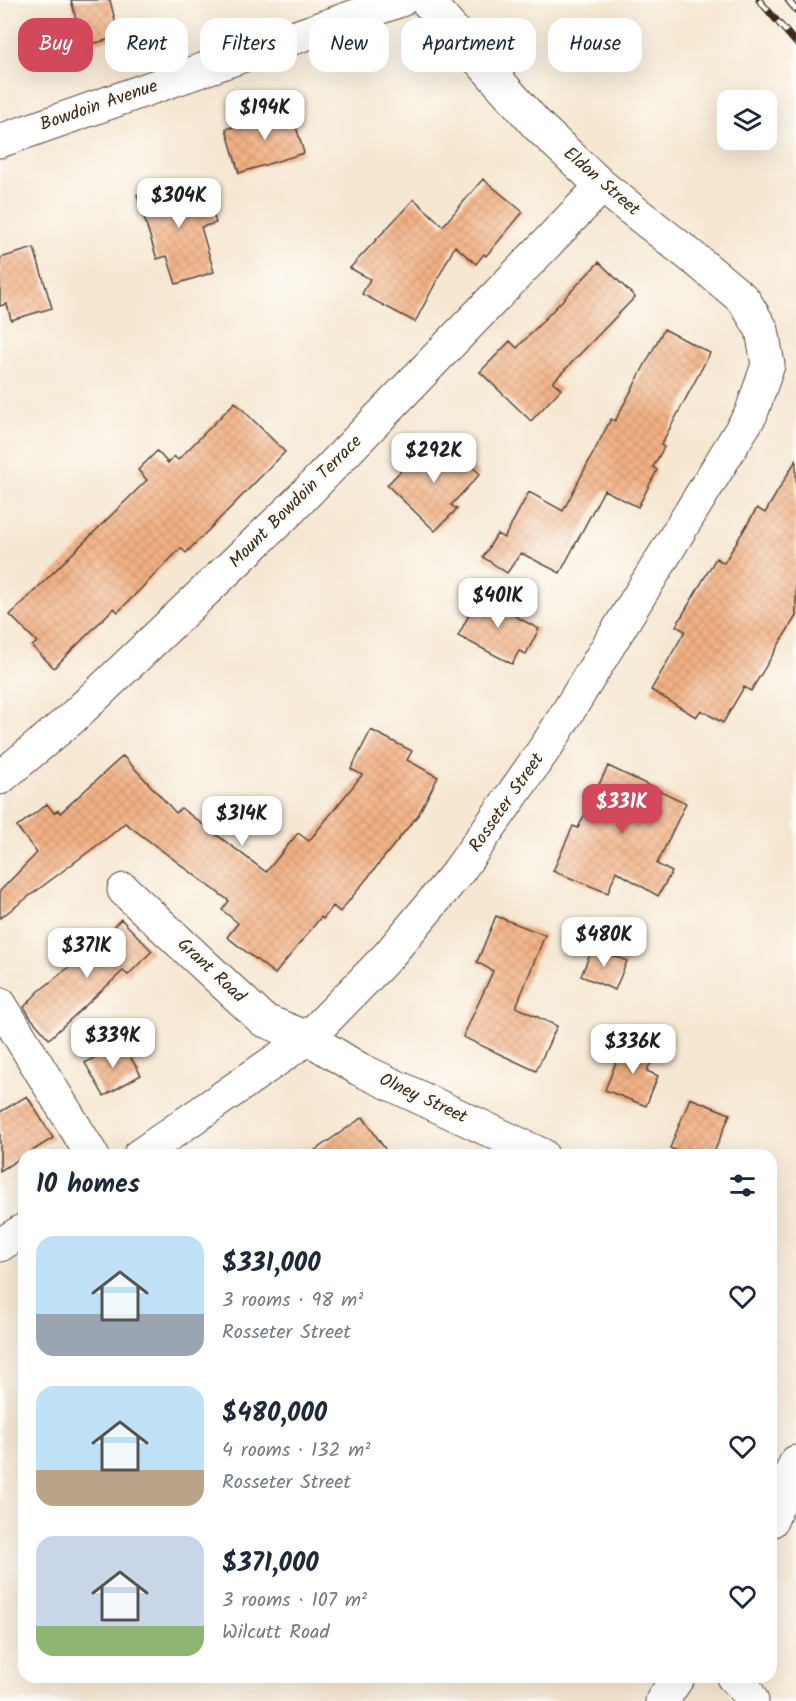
<!DOCTYPE html>
<html lang="en">
<head>
<meta charset="utf-8">
<style>
	body { margin:0; font-family:Kalam,sans-serif; background:#f2f2f3; color:#1f2937; height:100vh; display:flex; flex-direction:column; font-size:22px; white-space:nowrap }
	* { box-sizing:border-box; margin:0 }
	p { font-size:20px; color:#747a83 }
	.icon { flex:none; width:33px; height:33px; fill:none; stroke:currentColor; stroke-width:2; stroke-linecap:round; stroke-linejoin:round }
	.map { position:relative; flex:1; overflow:hidden }
	.side { position:absolute; left:18px; top:1149px; width:759px; height:534px; display:flex; flex-direction:column; background:#fff; border-radius:18px; box-shadow:0 6px 24px #0002 }
	.side>* { flex:none }
	.top-card { position:absolute; left:18px; top:18px; width:760px; height:54px; display:flex; gap:12px }
	.fabs { position:absolute; left:717px; top:90px; display:grid; gap:12px }
	.fabs a { display:grid; place-items:center; width:60px; height:60px; border-radius:12px; background:#fff; box-shadow:0 6px 24px #0002; font-size:30px }
	.price { position:absolute; translate:-50% -51px; padding:0 14px; border-radius:12px; background:#fff; color:#222; font-size:20px; line-height:39px; filter:drop-shadow(0 2px 3px #0008) }
	.price::after { content:''; position:absolute; left:50%; top:36px; width:18px; height:14px; margin-left:-9px; background:inherit; clip-path:polygon(0 0,100% 0,50% 100%) }
	.price.selected { background:#d1495b; color:#fff }
	ul { padding:0; list-style:none }
	li { display:flex; align-items:center; gap:18px; height:150px; padding:0 18px }
	li span { display:grid; place-items:center; flex:none; width:168px; height:120px; border-radius:18px; color:#555 }
	li>.icon { margin-inline-start:auto }
	span .icon { width:72px; height:72px; fill:#fffc; stroke-width:1 }
	li b { font-size:26px }
	h2 { display:flex; justify-content:space-between; align-items:center; height:72px; padding:0 18px; font-size:26px }
	.chip { padding:0 21px; border-radius:18px; background:#fff; box-shadow:0 6px 24px #0002; font-size:21px; line-height:54px }
	.chip.selected { background:#d1495b; color:#fff }
	.map>svg:first-child { display:block }
	.building { fill:url(#building-cross-hatch) }
	.lines { fill:none; stroke-linecap:round; stroke-linejoin:round }
	.street-casing { stroke:#574639; stroke-width:35 }
	.secondary-casing { stroke:#574639; stroke-width:35 }
	.street { stroke:#fff; stroke-width:33 }
	.secondary { stroke:#fff; stroke-width:33 }
	.rail-casing { stroke:#3b2a1e; stroke-width:7 }
	.rail { stroke:#fdfcf7; stroke-width:4.5; stroke-dasharray:14; stroke-linecap:butt }
	.labels { text-anchor:middle; dominant-baseline:central; stroke-width:4.5; stroke-linejoin:round; paint-order:stroke }
	.street-label { font-size:18px; fill:#3b2a1e; stroke:#fdfcf7 }
</style>
</head>
<body>
<div class="map">
<svg width="796" height="1701" viewBox="0 0 796 1701">
	<defs>
		<pattern id="building-cross-hatch" width="8" height="8" patternUnits="userSpaceOnUse" patternTransform="scale(1.5)"><rect width="8" height="8" fill="#f2b184"/><path d="M0 0l8 8M0 8l8-8" fill="none" stroke="#d09872"/></pattern>
	</defs>
	<rect width="100%" height="100%" fill="#fdfcf7"/>
	<filter id="ink" filterUnits="userSpaceOnUse"><feTurbulence type="fractalNoise" baseFrequency=".0167" numOctaves="2"/><feDisplacementMap in="SourceGraphic" scale="12" xChannelSelector="R" yChannelSelector="G"/><feConvolveMatrix kernelMatrix="1 2 1 2 8 2 1 2 1" color-interpolation-filters="sRGB"/></filter>
	<filter id="wash" filterUnits="userSpaceOnUse"><feTurbulence type="fractalNoise" baseFrequency=".008" numOctaves="4" result="noise"/><feDisplacementMap in="SourceGraphic" scale="24" xChannelSelector="R" yChannelSelector="G"/><feGaussianBlur stdDeviation="1.35" result="paint"/><feColorMatrix in="noise" values="0 0 0 0 0 0 0 0 0 0 0 0 0 0 0 0 0 1.4 0 .05"/><feComposite in="paint" operator="in"/></filter>
	<g filter="url(#wash)">
		<rect width="100%" height="100%" fill="#f6e7d2"/>
		<g id="blocks">
			<path class="building" d="M 71,0 L 110,0 L 119,37 L 83,46 Z
				M 291,110 L 304,153 L 239,173 L 226,129 Z
				M 483,179 L 523,212 L 486,256 L 484,254 L 476,264 L 455,246 L 415,322 L 362,294 L 370,279 L 350,268 L 414,199 L 443,226 Z
				M 180,182 L 184,197 L 206,190 L 216,223 L 201,227 L 214,272 L 176,284 L 167,256 L 157,259 L 137,195 Z
				M 34,248 L 52,308 L 11,320 L 7,304 L 0,306 L 0,258 Z
				M 599,262 L 635,297 L 553,382 L 561,389 L 531,421 L 480,372 L 510,341 L 517,348 Z
				M 664,329 L 710,353 L 661,445 L 664,447 L 653,467 L 657,470 L 638,507 L 604,490 L 560,573 L 521,553 L 507,573 L 483,557 L 497,534 L 504,538 L 529,492 L 563,511 L 611,419 L 615,421 Z
				M 235,402 L 285,452 L 186,553 L 181,548 L 118,612 L 114,608 L 54,668 L 32,646 L 37,642 L 10,615 L 147,480 L 138,470 L 157,451 L 168,463 L 174,456 L 178,460 Z
				M 431,440 L 449,457 L 456,451 L 480,474 L 451,505 L 457,509 L 435,531 L 387,485 Z
				M 796,460 L 796,616 L 751,691 L 744,687 L 723,723 L 701,710 L 696,717 L 651,690 L 685,631 L 676,626 L 716,558 L 724,563 L 757,508 L 765,513 Z
				M 481,592 L 516,610 L 513,615 L 539,629 L 526,654 L 519,651 L 512,664 L 458,636 Z
				M 371,730 L 412,751 L 407,760 L 438,777 L 418,815 L 340,912 L 333,906 L 323,919 L 321,917 L 275,974 L 227,937 L 238,923 L 222,910 L 229,901 L 125,823 L 111,835 L 0,918 L 0,891 L 37,853 L 17,827 L 47,804 L 54,813 L 58,810 L 60,813 L 123,756 L 176,813 L 181,808 L 266,872 L 298,833 L 309,841 L 362,775 L 351,769 Z
				M 608,766 L 686,803 L 657,864 L 672,872 L 658,896 L 616,871 L 608,893 L 553,871 L 573,826 L 578,828 Z
				M 496,916 L 545,935 L 516,1007 L 557,1026 L 536,1071 L 463,1037 L 493,971 L 477,962 Z
				M 121,919 L 152,951 L 128,975 L 123,971 L 49,1039 L 31,1018 L 24,1007 L 38,992 L 89,951 Z
				M 593,947 L 627,961 L 615,990 L 581,976 Z
				M 121,1041 L 141,1075 L 104,1096 L 85,1063 Z
				M 624,1042 L 654,1053 L 647,1071 L 658,1076 L 646,1106 L 605,1090 Z
				M 27,1096 L 53,1138 L 0,1171 L 0,1112 Z
				M 690,1098 L 730,1114 L 713,1155 L 687,1155 L 670,1148 Z
				M 363,1117 L 389,1155 L 308,1155 Z"/>
		</g>
	</g>
	<g filter="url(#ink)">
		<use href="#blocks" fill-opacity="0" stroke="#574639" stroke-width="1.5"/>
		<g class="lines">
			<defs>
				<path id="street" d="M 0,141 L 401,0
					M 0,778 L 71,719 L 290,510 L 602,186
					M 124,890 L 263,1020 L 308,1038 L 359,1069 L 542,1155
					M 0,1004 L 92,1155
					M 140,1155 L 308,1038 L 388,956 L 458,872 L 548,744 L 751,414 L 768,365 L 762,330 L 744,300 L 701,264 L 602,186 L 538,126 L 426,0
					M 0,1245 L 24,1230"/>
				<path id="secondary" d="M 771,1521 L 796,1462
					M 733,1677 L 747,1691 L 752,1701
					M 662,1701 L 678,1677"/>
			</defs>
			<use href="#street" class="street-casing"/>
			<use href="#secondary" class="secondary-casing"/>
			<use href="#street" class="street"/>
			<use href="#secondary" class="secondary"/>
			<defs>
				<path id="rail" d="M 759,0 L 796,43
					M 788,0 L 796,10"/>
			</defs>
			<use href="#rail" class="rail-casing"/>
			<use href="#rail" class="rail"/>
		</g>
	</g>
	<g class="labels">
		<g class="street-label">
			<text transform="translate(99 106) rotate(-19)">Bowdoin Avenue</text>
			<text transform="translate(601 182) rotate(41)">Eldon Street</text>
			<text transform="translate(296 502) rotate(-45)">Mount Bowdoin Terrace</text>
			<text transform="translate(507 803) rotate(-55)">Rosseter Street</text>
			<text transform="translate(211 971) rotate(43)">Grant Road</text>
			<text transform="translate(423 1099) rotate(25)">Olney Street</text>
		</g>
	</g>
</svg>
<div class="fabs">
<a><svg class="icon" aria-label="layers" viewBox="0 0 24 24"><path d="M12 4l9 5-9 5-9-5zM3 14l9 5 9-5"/></svg></a>
</div>
<b class="price" style="left:265px;top:141px">$194K</b>
<b class="price" style="left:179px;top:229px">$304K</b>
<b class="price" style="left:434px;top:484px">$292K</b>
<b class="price" style="left:498px;top:629px">$401K</b>
<b class="price selected" style="left:622px;top:835px">$331K</b>
<b class="price" style="left:242px;top:847px">$314K</b>
<b class="price" style="left:604px;top:968px">$480K</b>
<b class="price" style="left:87px;top:979px">$371K</b>
<b class="price" style="left:113px;top:1069px">$339K</b>
<b class="price" style="left:633px;top:1075px">$336K</b>
<div class="top-card">
<a class="chip selected">Buy</a>
<a class="chip">Rent</a>
<a class="chip">Filters</a>
<a class="chip">New</a>
<a class="chip">Apartment</a>
<a class="chip">House</a>
</div>
<section class="side">
<h2>10 homes<svg class="icon" aria-label="filters" viewBox="0 0 24 24"><path d="M4 7h16M4 17h16"/><circle cx="9" cy="7" r="2"/><circle cx="15" cy="17" r="2"/></svg></h2>
<ul>
<li><span style="background:linear-gradient(#bfe0f5 65%,#9aa5b1 0)"><svg class="icon" aria-label="home" viewBox="0 0 24 24"><path d="M3 11l9-7 9 7M6 9v11h12V9"/></svg></span><div><b>$331,000</b><p>3 rooms · 98 m²</p><p>Rosseter Street</p></div><svg class="icon" aria-label="heart" viewBox="0 0 24 24"><path d="M12 20l-8-8c-3-5 5-10 8-4 3-6 11-1 8 4z"/></svg></li>
<li><span style="background:linear-gradient(#bfe0f5 70%,#b9a48a 0)"><svg class="icon" aria-label="home" viewBox="0 0 24 24"><path d="M3 11l9-7 9 7M6 9v11h12V9"/></svg></span><div><b>$480,000</b><p>4 rooms · 132 m²</p><p>Rosseter Street</p></div><svg class="icon" aria-label="heart" viewBox="0 0 24 24"><path d="M12 20l-8-8c-3-5 5-10 8-4 3-6 11-1 8 4z"/></svg></li>
<li><span style="background:linear-gradient(#c9d6e8 75%,#8fb573 0)"><svg class="icon" aria-label="home" viewBox="0 0 24 24"><path d="M3 11l9-7 9 7M6 9v11h12V9"/></svg></span><div><b>$371,000</b><p>3 rooms · 107 m²</p><p>Wilcutt Road</p></div><svg class="icon" aria-label="heart" viewBox="0 0 24 24"><path d="M12 20l-8-8c-3-5 5-10 8-4 3-6 11-1 8 4z"/></svg></li>
</ul>
</section>
</div>
</body>
</html>
